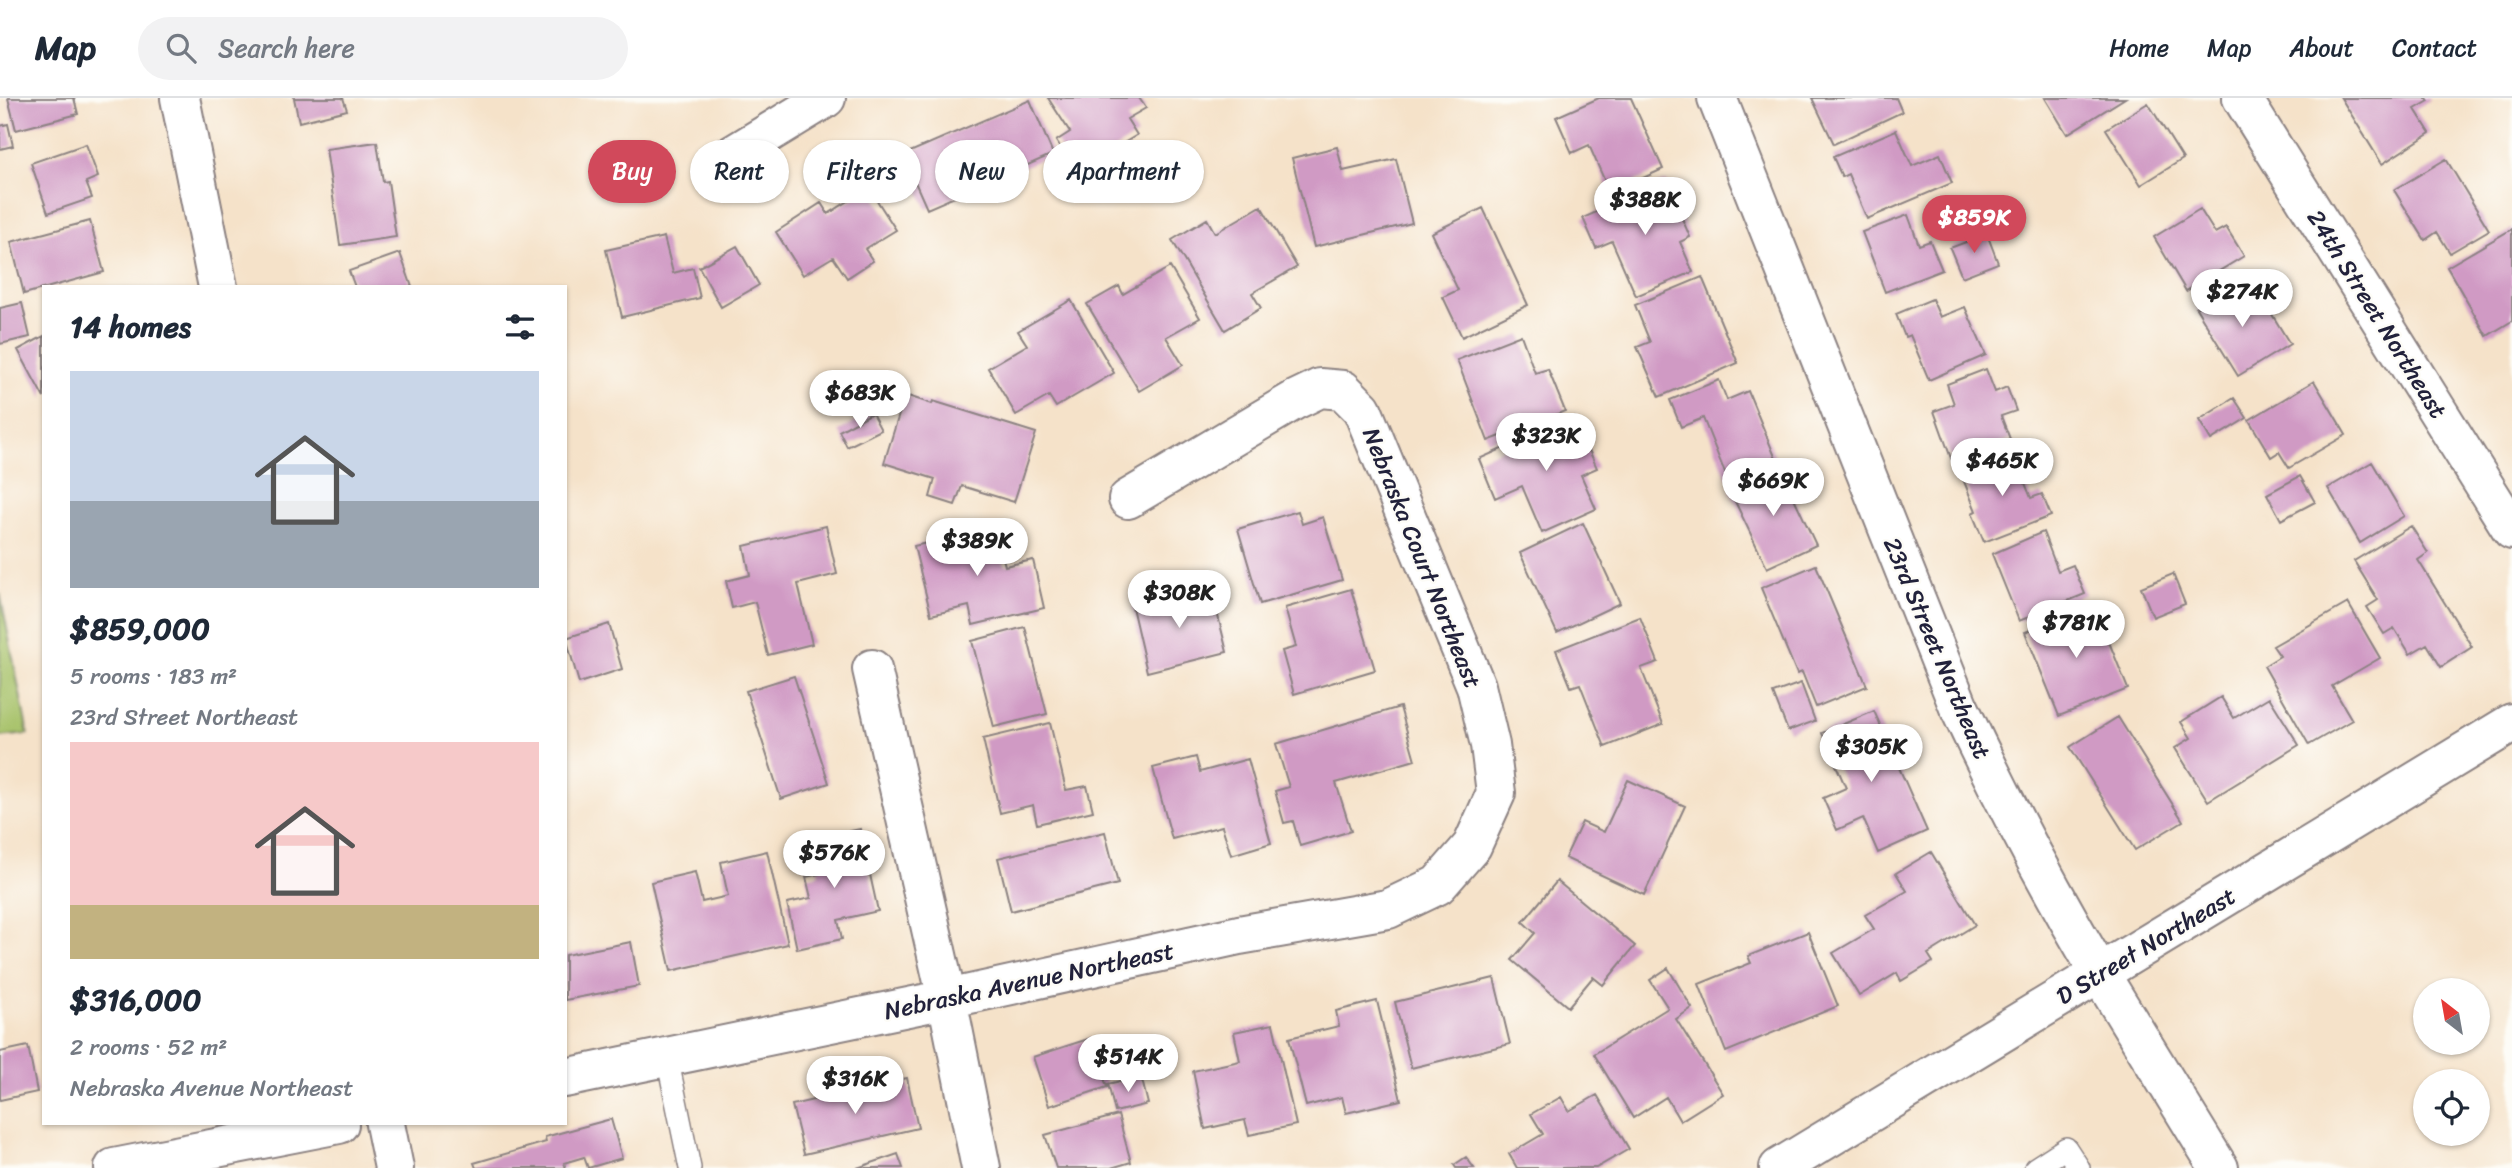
<!DOCTYPE html>
<html lang="en">
<head>
<meta charset="utf-8">
<style>
	body { margin:0; font-family:Sriracha,sans-serif; background:#f2f2f3; color:#1f2937; height:100vh; display:flex; flex-direction:column; font-size:26px; white-space:nowrap }
	* { box-sizing:border-box; margin:0 }
	p { font-size:23px; color:#747a83 }
	.icon { flex:none; width:38px; height:38px; fill:none; stroke:currentColor; stroke-width:2; stroke-linecap:round; stroke-linejoin:round }
	.map { position:relative; flex:1; overflow:hidden }
	.drawer { position:absolute; left:42px; top:187px; width:525px; height:840px; display:flex; flex-direction:column; background:#fff; border-radius:0px; box-shadow:0 2px 5px #0004 }
	.drawer>* { flex:none }
	.guide { position:absolute; left:588px; top:42px; width:665px; height:63px; display:flex; gap:14px }
	.needle { width:46px; rotate:329deg }
	.controls { position:absolute; left:2413px; top:880px; display:grid; gap:14px }
	.controls a { display:grid; place-items:center; width:77px; height:77px; border-radius:50%; background:#fff; box-shadow:0 2px 5px #0004; font-size:35px }
	.price { position:absolute; translate:-50% -60px; padding:0 16px; border-radius:24px; background:#fff; color:#222; font-size:23px; line-height:46px; filter:drop-shadow(0 2px 4px #0008) }
	.price::after { content:''; position:absolute; left:50%; top:42px; width:21px; height:16px; margin-left:-10px; background:inherit; clip-path:polygon(0 0,100% 0,50% 100%) }
	.price.current { background:#d1495b; color:#fff }
	ul { padding:0; list-style:none }
	li { display:grid; align-content:center; gap:14px; height:371px; padding:0 28px }
	li span { display:grid; place-items:center; height:217px; border-radius:0px; color:#555 }
	li>.icon { margin-inline-start:auto }
	span .icon { width:126px; height:126px; fill:#fffc; stroke-width:1 }
	li b { font-size:30px }
	h2 { display:flex; justify-content:space-between; align-items:center; height:84px; padding:0 28px; font-size:30px }
	.tag { padding:0 24px; border-radius:32px; background:#fff; box-shadow:0 2px 5px #0004; font-size:24px; line-height:63px }
	.tag.current { background:#d1495b; color:#fff }
	header { display:flex; align-items:center; gap:42px; box-sizing:border-box; height:98px; padding:0 35px; background:#fff; border-bottom:2px solid #e0e1e3 }
	header strong { font-size:33px }
	nav { display:flex; gap:38px; margin-inline-start:auto; font-size:24px }
	.search { width:490px; height:63px; background:#f2f2f3; display:flex; align-items:center; gap:18px; box-sizing:border-box; padding:0 24px; border-radius:38px; color:#747a83; font-size:26px }
	.map>svg:first-child { display:block }
	.green { fill:#a6c167; stroke:#647251; stroke-width:2 }
	.building { fill:#d09ac4 }
	.lines { fill:none; stroke-linecap:round; stroke-linejoin:round }
	.service-casing { stroke:#8c8282; stroke-width:24 }
	.minor-casing { stroke:#8c8282; stroke-width:42 }
	.tertiary-casing { stroke:#8c8282; stroke-width:42 }
	.service { stroke:#fff; stroke-width:21 }
	.minor { stroke:#fff; stroke-width:38 }
	.tertiary { stroke:#fff; stroke-width:38 }
	.labels { text-anchor:middle; dominant-baseline:central; stroke-width:5; stroke-linejoin:round; paint-order:stroke }
	.street-label { font-size:24px; fill:#22223b; stroke:#fdfcf7 }
</style>
</head>
<body>
<header>
<strong>Map</strong>
<div class="search"><svg class="icon" aria-label="search" viewBox="0 0 24 24"><circle cx="10" cy="10" r="6"/><path d="M15 15l6 6"/></svg>Search here</div>
<nav><a>Home</a><a>Map</a><a>About</a><a>Contact</a></nav>
</header>
<div class="map">
<svg width="2512" height="1070" viewBox="0 0 2512 1070">
	<rect width="100%" height="100%" fill="#fdfcf7"/>
	<filter id="ink" filterUnits="userSpaceOnUse"><feTurbulence type="fractalNoise" baseFrequency=".0143" numOctaves="2"/><feDisplacementMap in="SourceGraphic" scale="14" xChannelSelector="R" yChannelSelector="G"/><feConvolveMatrix kernelMatrix="1 2 1 2 8 2 1 2 1" color-interpolation-filters="sRGB"/></filter>
	<filter id="wash" filterUnits="userSpaceOnUse"><feTurbulence type="fractalNoise" baseFrequency=".00686" numOctaves="4" result="noise"/><feDisplacementMap in="SourceGraphic" scale="28" xChannelSelector="R" yChannelSelector="G"/><feGaussianBlur stdDeviation="1.57" result="paint"/><feColorMatrix in="noise" values="0 0 0 0 0 0 0 0 0 0 0 0 0 0 0 0 0 1.4 0 .05"/><feComposite in="paint" operator="in"/></filter>
	<g filter="url(#wash)">
		<rect width="100%" height="100%" fill="#f5e2c9"/>
		<path class="green" d="M 0,495 L 28,636 L 0,639 Z"/>
		<g id="blocks">
			<path class="building" d="M 8,0 L 74,0 L 78,16 L 16,32 Z
				M 294,0 L 343,0 L 347,12 L 299,24 Z
				M 1048,0 L 1139,0 L 1146,10 L 1127,21 L 1137,37 L 1076,74 L 1056,43 L 1070,34 Z
				M 1599,0 L 1631,0 L 1663,71 L 1610,95 L 1589,47 L 1572,55 L 1556,19 Z
				M 1812,0 L 1896,0 L 1902,14 L 1834,46 Z
				M 2045,0 L 2125,0 L 2067,36 Z
				M 2341,0 L 2427,0 L 2429,3 L 2415,11 L 2430,35 L 2382,66 Z
				M 1030,2 L 1053,56 L 927,111 L 903,57 Z
				M 2148,5 L 2183,61 L 2141,87 L 2106,31 Z
				M 8,26 L 13,48 L 0,51 L 0,28 Z
				M 1896,32 L 1912,68 L 1940,56 L 1952,85 L 1867,121 L 1848,76 L 1842,79 L 1833,59 Z
				M 377,44 L 383,84 L 388,83 L 396,139 L 340,147 L 326,51 Z
				M 86,46 L 98,79 L 86,84 L 92,100 L 48,115 L 31,65 Z
				M 1337,49 L 1343,73 L 1396,61 L 1412,125 L 1314,149 L 1292,60 Z
				M 2446,61 L 2489,132 L 2450,155 L 2437,134 L 2425,142 L 2394,92 Z
				M 1666,83 L 1690,139 L 1680,144 L 1693,174 L 1636,198 L 1612,143 L 1596,150 L 1583,120 Z
				M 869,90 L 896,132 L 865,151 L 873,163 L 847,180 L 833,159 L 803,177 L 776,134 L 821,105 L 828,116 Z
				M 1261,108 L 1297,169 L 1252,195 L 1261,210 L 1225,232 L 1172,142 L 1207,121 L 1215,135 Z
				M 1483,110 L 1528,207 L 1462,239 L 1443,199 L 1458,192 L 1431,135 Z
				M 2200,111 L 2215,135 L 2226,129 L 2244,158 L 2186,193 L 2154,139 Z
				M 1908,117 L 1919,147 L 1930,143 L 1942,172 L 1885,194 L 1862,134 Z
				M 90,123 L 104,174 L 24,196 L 11,144 Z
				M 2512,131 L 2512,223 L 2487,238 L 2447,169 Z
				M 1987,136 L 1998,165 L 1962,179 L 1950,150 Z
				M 664,139 L 673,175 L 693,170 L 700,200 L 622,219 L 606,152 Z
				M 737,148 L 759,187 L 721,209 L 699,169 Z
				M 400,155 L 412,189 L 355,189 L 349,173 Z
				M 1170,169 L 1200,220 L 1166,239 L 1183,267 L 1139,293 L 1087,206 L 1119,188 L 1123,196 Z
				M 1702,179 L 1738,265 L 1659,299 L 1637,249 L 1650,244 L 1635,207 Z
				M 2238,185 L 2255,212 L 2265,205 L 2290,246 L 2238,278 L 2196,210 Z
				M 1932,201 L 1940,219 L 1965,209 L 1986,257 L 1929,282 L 1910,237 L 1905,239 L 1896,216 Z
				M 1071,202 L 1114,275 L 1056,309 L 1049,298 L 1016,317 L 988,270 L 1027,247 L 1018,233 Z
				M 22,205 L 30,239 L 0,246 L 0,210 Z
				M 1521,237 L 1535,275 L 1548,271 L 1565,313 L 1488,343 L 1457,262 Z
				M 44,238 L 44,300 L 18,252 Z
				M 1986,271 L 1995,294 L 2007,289 L 2016,313 L 2001,318 L 2010,341 L 1952,363 L 1934,313 L 1954,306 L 1947,286 Z
				M 1719,282 L 1727,302 L 1748,293 L 1776,361 L 1727,380 L 1703,320 L 1681,329 L 1670,302 Z
				M 2314,283 L 2346,337 L 2289,370 L 2279,354 L 2271,359 L 2249,322 Z
				M 905,297 L 932,306 L 933,303 L 1036,335 L 1014,404 L 962,388 L 955,407 L 930,399 L 935,381 L 884,365 Z
				M 2234,300 L 2247,320 L 2211,342 L 2199,322 Z
				M 872,315 L 881,332 L 847,349 L 839,333 Z
				M 1574,319 L 1597,370 L 1581,377 L 1596,411 L 1542,435 L 1522,388 L 1495,400 L 1479,361 Z
				M 2013,355 L 2031,400 L 2042,396 L 2051,418 L 1984,444 L 1972,415 L 1976,413 L 1961,376 Z
				M 2372,364 L 2404,418 L 2360,445 L 2328,390 Z
				M 1780,370 L 1816,447 L 1767,470 L 1730,393 Z
				M 2300,378 L 2315,404 L 2281,422 L 2267,396 Z
				M 1298,413 L 1302,426 L 1323,419 L 1342,482 L 1260,506 L 1238,431 Z
				M 1583,425 L 1620,505 L 1557,535 L 1520,455 Z
				M 826,428 L 837,476 L 798,486 L 812,546 L 768,557 L 755,504 L 732,510 L 726,483 L 750,477 L 744,448 Z
				M 2411,428 L 2428,455 L 2418,462 L 2472,549 L 2441,569 L 2427,546 L 2410,556 L 2394,530 L 2384,536 L 2367,509 L 2378,502 L 2354,463 Z
				M 995,429 L 1005,468 L 1033,462 L 1044,510 L 973,527 L 969,508 L 931,517 L 914,448 Z
				M 2043,434 L 2058,473 L 2073,467 L 2085,496 L 2019,523 L 1992,456 Z
				M 1816,467 L 1867,588 L 1816,609 L 1802,574 L 1797,576 L 1761,490 Z
				M 2173,476 L 2185,506 L 2153,519 L 2141,489 Z
				M 1211,490 L 1227,554 L 1147,574 L 1132,509 Z
				M 1351,491 L 1375,572 L 1294,596 L 1282,553 L 1296,549 L 1285,510 Z
				M 2348,505 L 2380,560 L 2332,588 L 2352,622 L 2309,647 L 2264,568 L 2280,558 L 2273,548 Z
				M 2094,507 L 2128,591 L 2059,618 L 2025,534 Z
				M 1640,519 L 1658,564 L 1641,570 L 1663,626 L 1605,649 L 1580,586 L 1571,589 L 1556,552 Z
				M 609,526 L 622,571 L 579,585 L 566,540 Z
				M 1025,529 L 1047,616 L 994,629 L 972,543 Z
				M 794,578 L 829,685 L 781,701 L 746,593 Z
				M 1801,585 L 1815,623 L 1788,633 L 1773,595 Z
				M 2221,599 L 2234,620 L 2269,599 L 2299,647 L 2208,703 L 2175,650 L 2191,640 L 2181,624 Z
				M 1400,609 L 1415,662 L 1336,685 L 1351,733 L 1300,748 L 1293,723 L 1284,725 L 1275,693 L 1289,689 L 1276,646 Z
				M 1874,613 L 1927,733 L 1878,755 L 1863,720 L 1837,732 L 1823,700 L 1846,690 L 1822,635 Z
				M 2118,619 L 2183,723 L 2135,752 L 2070,649 Z
				M 1050,625 L 1066,692 L 1087,688 L 1093,713 L 1037,726 L 1033,707 L 1000,715 L 983,641 Z
				M 1196,659 L 1200,674 L 1248,661 L 1271,745 L 1231,757 L 1222,728 L 1172,741 L 1153,670 Z
				M 1628,682 L 1685,708 L 1644,797 L 1565,760 L 1582,724 L 1604,734 Z
				M 860,731 L 878,813 L 838,822 L 842,841 L 797,851 L 787,805 L 811,800 L 806,779 L 819,776 L 811,742 Z
				M 1105,734 L 1118,786 L 1011,813 L 998,760 Z
				M 767,753 L 788,846 L 671,873 L 651,784 L 695,774 L 702,804 L 728,798 L 721,764 Z
				M 1931,754 L 1975,827 L 1928,856 L 1933,864 L 1901,883 L 1897,875 L 1859,898 L 1833,855 L 1874,831 L 1865,817 L 1907,793 L 1896,775 Z
				M 1557,783 L 1635,848 L 1603,887 L 1593,879 L 1568,909 L 1512,862 L 1535,835 L 1523,824 Z
				M 1808,834 L 1838,908 L 1726,954 L 1699,886 L 1751,865 L 1748,858 Z
				M 631,844 L 639,888 L 565,902 L 565,857 Z
				M 1668,870 L 1692,910 L 1676,921 L 1723,996 L 1680,1023 L 1666,999 L 1633,1020 L 1594,956 L 1668,910 L 1650,882 Z
				M 1494,880 L 1510,946 L 1411,970 L 1395,904 Z
				M 1377,903 L 1401,1002 L 1346,1015 L 1342,999 L 1306,1008 L 1289,940 L 1339,928 L 1336,913 Z
				M 1273,926 L 1296,1027 L 1249,1037 L 1245,1022 L 1205,1031 L 1193,973 L 1240,963 L 1234,934 Z
				M 1091,940 L 1107,989 L 1049,1008 L 1033,959 Z
				M 28,948 L 37,994 L 0,1002 L 0,954 Z
				M 1141,978 L 1148,1006 L 1115,1014 L 1108,986 Z
				M 907,980 L 918,1030 L 804,1056 L 792,1007 Z
				M 1597,997 L 1629,1051 L 1596,1070 L 1517,1070 L 1509,1056 L 1543,1036 L 1531,1016 L 1561,999 L 1569,1013 Z
				M 1118,1017 L 1131,1064 L 1111,1070 L 1056,1070 L 1045,1037 Z
				M 611,1021 L 622,1060 L 588,1070 L 584,1059 L 564,1065 L 566,1070 L 476,1070 L 474,1065 L 546,1044 L 545,1039 Z
				M 898,1056 L 903,1070 L 857,1070 Z
				M 1466,1059 L 1474,1070 L 1456,1070 L 1454,1067 Z"/>
		</g>
	</g>
	<g filter="url(#ink)">
		<use href="#blocks" fill-opacity="0" stroke="#8c8282" stroke-width="2"/>
		<g class="lines">
			<defs>
				<path id="service" d="M 667,959 L 690,1070
					M 2035,1070 L 2066,1050 L 2079,1070"/>
				<path id="minor" d="M 180,0 L 218,189
					M 1717,0 L 1958,607 C 2001,699 2048,788 2100,876
					M 2242,0 L 2512,432
					M 731,58 L 826,0
					M 872,571 L 947,901 L 981,1070
					M 565,980 L 947,901 L 1239,837 L 1388,811 L 1438,787 L 1472,748 L 1496,695 L 1490,647 L 1476,588 L 1362,311 L 1343,292 L 1320,290 L 1295,302 L 1128,401
					M 385,1026 L 394,1070
					M 114,1070 L 339,1026"/>
				<path id="tertiary" d="M 2100,876 L 2219,1070
					M 1779,1070 L 2512,625"/>
			</defs>
			<use href="#service" class="service-casing"/>
			<use href="#minor" class="minor-casing"/>
			<use href="#tertiary" class="tertiary-casing"/>
			<use href="#service" class="service"/>
			<use href="#minor" class="minor"/>
			<use href="#tertiary" class="tertiary"/>
		</g>
	</g>
	<g class="labels">
		<g class="street-label">
			<text transform="translate(2377 216) rotate(58)">24th Street Northeast</text>
			<text transform="translate(1422 460) rotate(68)">Nebraska Court Northeast</text>
			<text transform="translate(1937 550) rotate(67)">23rd Street Northeast</text>
			<text transform="translate(2146 848) rotate(-31)">D Street Northeast</text>
			<text transform="translate(1029 883) rotate(-12)">Nebraska Avenue Northeast</text>
		</g>
	</g>
</svg>
<div class="controls">
<a><svg class="needle" viewBox="-14 -14 28 28"><path d="M0-13l5 13h-10z" fill="#e53935"/><path d="M0 13l5-13h-10z" fill="#747a83"/></svg></a>
<a><svg class="icon" aria-label="locate" viewBox="0 0 24 24"><circle cx="12" cy="12" r="6"/><path d="M12 2v4M12 18v4M2 12h4M18 12h4"/></svg></a>
</div>
<b class="price" style="left:1645px;top:139px">$388K</b>
<b class="price current" style="left:1974px;top:157px">$859K</b>
<b class="price" style="left:2242px;top:231px">$274K</b>
<b class="price" style="left:860px;top:332px">$683K</b>
<b class="price" style="left:1546px;top:375px">$323K</b>
<b class="price" style="left:2002px;top:400px">$465K</b>
<b class="price" style="left:1773px;top:420px">$669K</b>
<b class="price" style="left:977px;top:480px">$389K</b>
<b class="price" style="left:1179px;top:532px">$308K</b>
<b class="price" style="left:2076px;top:562px">$781K</b>
<b class="price" style="left:1871px;top:686px">$305K</b>
<b class="price" style="left:834px;top:792px">$576K</b>
<b class="price" style="left:1128px;top:996px">$514K</b>
<b class="price" style="left:855px;top:1018px">$316K</b>
<div class="guide">
<a class="tag current">Buy</a>
<a class="tag">Rent</a>
<a class="tag">Filters</a>
<a class="tag">New</a>
<a class="tag">Apartment</a>
</div>
<section class="drawer">
<h2>14 homes<svg class="icon" aria-label="filters" viewBox="0 0 24 24"><path d="M4 7h16M4 17h16"/><circle cx="9" cy="7" r="2"/><circle cx="15" cy="17" r="2"/></svg></h2>
<ul>
<li><span style="background:linear-gradient(#c9d6e8 60%,#9aa5b1 0)"><svg class="icon" aria-label="home" viewBox="0 0 24 24"><path d="M3 11l9-7 9 7M6 9v11h12V9"/></svg></span><div><b>$859,000</b><p>5 rooms · 183 m²</p><p>23rd Street Northeast</p></div></li>
<li><span style="background:linear-gradient(#f6c9c9 75%,#c2b280 0)"><svg class="icon" aria-label="home" viewBox="0 0 24 24"><path d="M3 11l9-7 9 7M6 9v11h12V9"/></svg></span><div><b>$316,000</b><p>2 rooms · 52 m²</p><p>Nebraska Avenue Northeast</p></div></li>
</ul>
</section>
</div>
</body>
</html>
